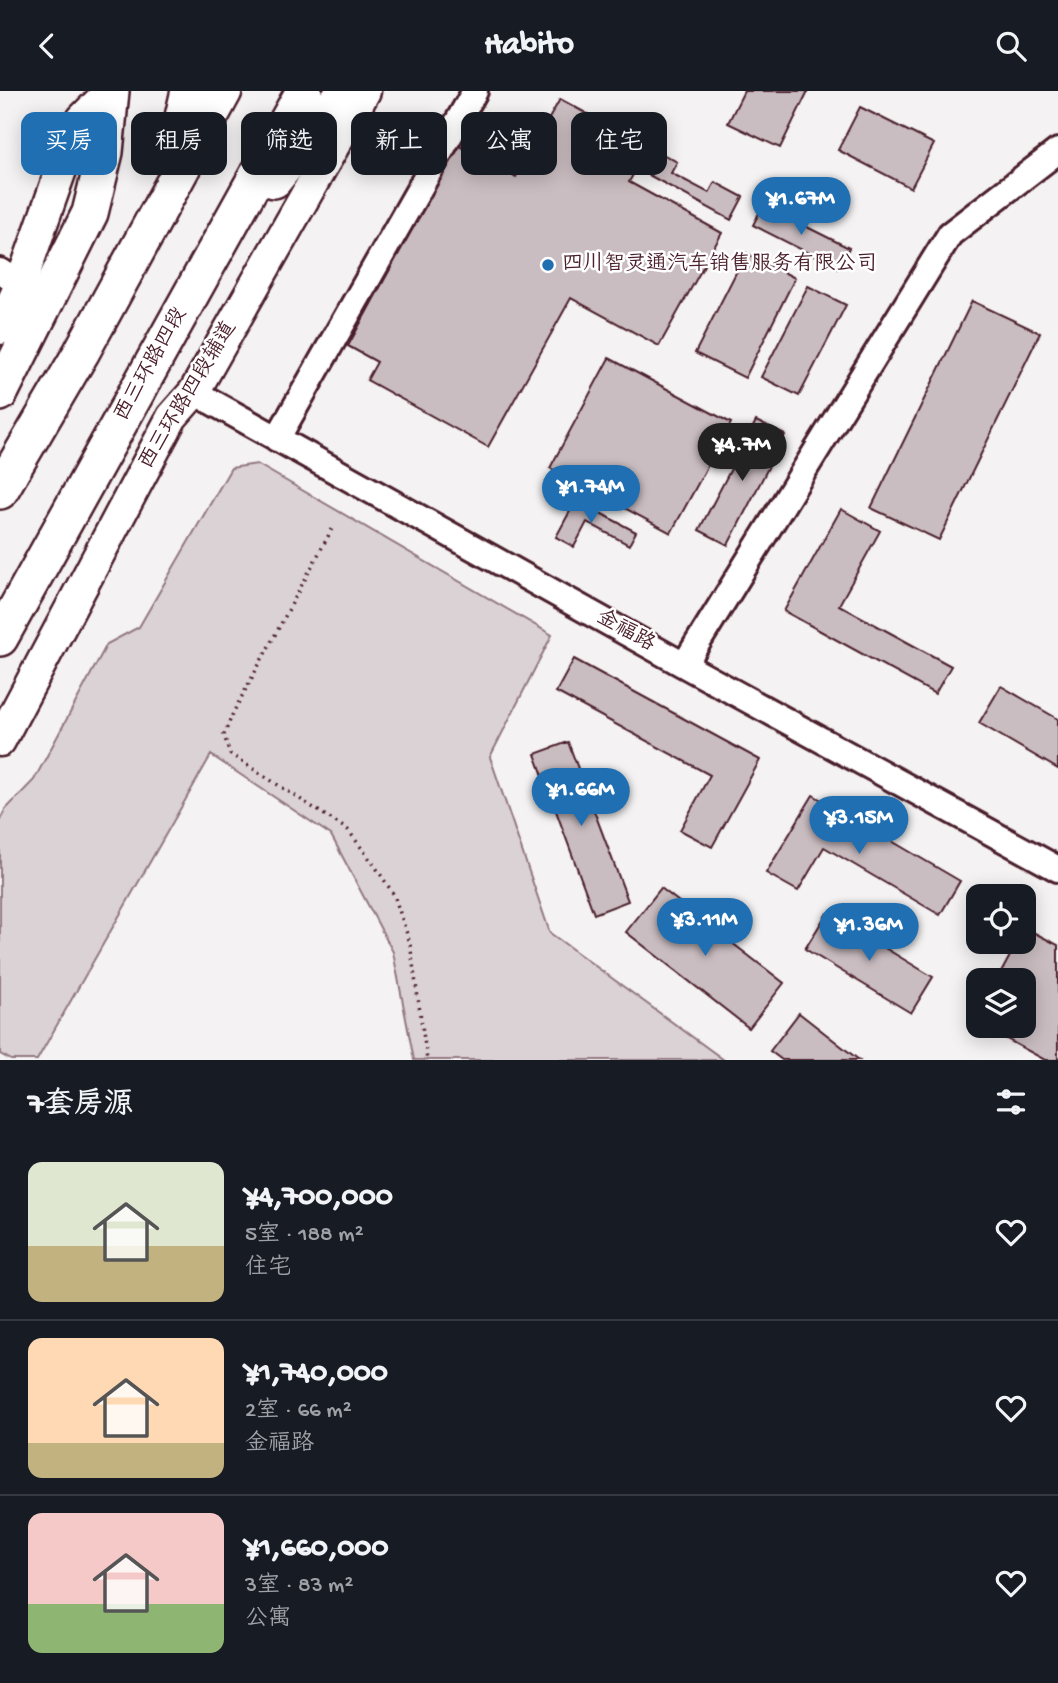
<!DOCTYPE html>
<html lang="zh">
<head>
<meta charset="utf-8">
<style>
	body { margin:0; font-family:"Gochi Hand","LXGW WenKai TC",sans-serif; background:#20242c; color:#f1f3f6; height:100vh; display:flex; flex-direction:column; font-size:26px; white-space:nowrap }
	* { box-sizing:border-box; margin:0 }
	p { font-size:23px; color:#9ea1a6 }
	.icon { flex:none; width:38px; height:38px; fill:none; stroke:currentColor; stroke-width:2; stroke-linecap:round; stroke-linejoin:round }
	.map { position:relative; height:969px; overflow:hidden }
	.drawer { display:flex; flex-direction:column; background:#171b24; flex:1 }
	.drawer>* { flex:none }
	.hud { position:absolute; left:21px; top:21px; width:700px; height:63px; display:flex; gap:14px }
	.buttons { position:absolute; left:966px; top:793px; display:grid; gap:14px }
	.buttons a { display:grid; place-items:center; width:70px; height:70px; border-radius:14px; background:#171b24; box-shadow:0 4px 18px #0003; font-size:35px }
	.price { position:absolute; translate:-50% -60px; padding:0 16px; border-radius:24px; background:#1f6fb2; color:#fff; font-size:23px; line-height:46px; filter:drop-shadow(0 2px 4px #0008) }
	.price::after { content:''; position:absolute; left:50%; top:42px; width:21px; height:16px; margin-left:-10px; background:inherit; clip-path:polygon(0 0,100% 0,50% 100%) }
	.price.current { background:#222; color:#fff }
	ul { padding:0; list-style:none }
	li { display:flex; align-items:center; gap:21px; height:175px; padding:0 28px }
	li+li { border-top:2px solid #363941 }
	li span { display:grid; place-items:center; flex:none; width:196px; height:140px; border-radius:14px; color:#555 }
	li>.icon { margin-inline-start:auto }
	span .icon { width:84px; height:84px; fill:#fffc; stroke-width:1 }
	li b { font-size:30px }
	h2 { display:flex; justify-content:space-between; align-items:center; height:84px; padding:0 28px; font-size:30px }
	.pill { padding:0 24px; border-radius:14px; background:#171b24; box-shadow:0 4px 18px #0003; font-size:24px; line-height:63px }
	.pill.current { background:#1f6fb2; color:#fff }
	header { display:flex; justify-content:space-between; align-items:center; height:91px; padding:0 28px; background:#171b24; font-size:32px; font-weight:700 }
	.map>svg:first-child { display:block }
	.green { fill:#dbd2d5; stroke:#927880; stroke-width:2 }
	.building { fill:#cabdc1; stroke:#4a1f2b; stroke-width:2 }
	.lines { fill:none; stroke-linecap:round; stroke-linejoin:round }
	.minor-casing { stroke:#4a1f2b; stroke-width:30 }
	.major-casing { stroke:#4a1f2b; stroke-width:35 }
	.highway-casing { stroke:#4a1f2b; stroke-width:40 }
	.path { stroke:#4a1f2b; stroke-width:3.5; stroke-dasharray:2 5; stroke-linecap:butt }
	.minor { stroke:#fff; stroke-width:24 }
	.major { stroke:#fff; stroke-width:30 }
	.highway { stroke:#fff; stroke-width:35 }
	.poi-dot { fill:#1f6fb2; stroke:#fff; stroke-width:2.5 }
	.labels { text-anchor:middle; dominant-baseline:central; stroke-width:5; stroke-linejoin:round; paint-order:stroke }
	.poi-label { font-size:21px; fill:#4a1f2b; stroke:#fff; text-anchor:start }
	.street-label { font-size:21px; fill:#4a1f2b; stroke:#fff }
</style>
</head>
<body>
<header><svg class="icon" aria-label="back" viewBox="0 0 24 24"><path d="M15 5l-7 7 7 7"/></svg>Habito<svg class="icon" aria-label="search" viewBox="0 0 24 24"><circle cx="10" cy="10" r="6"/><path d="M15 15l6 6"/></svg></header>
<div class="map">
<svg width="1058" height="969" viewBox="0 0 1058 969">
	<rect width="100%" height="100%" fill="#f4f2f2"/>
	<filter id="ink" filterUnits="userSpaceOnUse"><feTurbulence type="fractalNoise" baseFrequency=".0143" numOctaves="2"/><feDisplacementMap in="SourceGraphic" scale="14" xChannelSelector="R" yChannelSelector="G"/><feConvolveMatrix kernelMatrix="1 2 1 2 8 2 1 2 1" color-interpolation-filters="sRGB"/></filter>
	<g filter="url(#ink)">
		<path class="green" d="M 257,373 L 552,544 L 490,666 L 550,842 L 724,969 L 414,969 L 393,861 L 331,744 L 211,664 L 37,969 L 11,969 L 0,963 L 0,729 L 5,719 L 34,689 L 107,553 L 139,536 L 231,377 Z"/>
		<path class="building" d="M 744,0 L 808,0 L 780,57 L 728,32 Z
			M 560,8 L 648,56 L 629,91 L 722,142 L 659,255 L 571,207 L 488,356 L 367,289 L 377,271 L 348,255 L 458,54 L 516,86 Z
			M 860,16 L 934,53 L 911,97 L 838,59 Z
			M 659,61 L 677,71 L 671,82 L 709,102 L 715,91 L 743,106 L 731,129 L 647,83 Z
			M 763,114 L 849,157 L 838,177 L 753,134 Z
			M 746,162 L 795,187 L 745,287 L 695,262 Z
			M 808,195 L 846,214 L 799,305 L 761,286 Z
			M 972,210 L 1040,242 L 939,449 L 871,417 Z
			M 609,267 L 731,332 L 671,442 L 550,377 Z
			M 756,330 L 785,344 L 728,454 L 699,439 Z
			M 576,409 L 636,441 L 629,454 L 587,431 L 574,456 L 556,446 Z
			M 841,418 L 880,440 L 839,514 L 951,575 L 935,603 L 784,520 Z
			M 574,568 L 760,669 L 712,756 L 680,739 L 710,684 L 556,601 Z
			M 1001,595 L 1058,628 L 1058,678 L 979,632 Z
			M 568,651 L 628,810 L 594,823 L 535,663 Z
			M 813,704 L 960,790 L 940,824 L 824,756 L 798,800 L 766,782 Z
			M 661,797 L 784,892 L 749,937 L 626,841 Z
			M 827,822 L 933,886 L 911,922 L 805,858 Z
			M 1025,837 L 1058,854 L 1058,969 L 1045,969 L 981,934 L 1024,934 L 1024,889 L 997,889 L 1018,850 L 1024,850 Z
			M 799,922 L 859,969 L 782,969 L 770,960 Z"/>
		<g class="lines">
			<defs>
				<path id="minor" d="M 0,180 L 21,192
					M 194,301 L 684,574 L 1058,778
					M 277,348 L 475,0
					M 684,574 L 950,143 L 1058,60"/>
				<path id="major" d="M 0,238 L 21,192 L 61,79 L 82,28 L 110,0
					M 0,650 L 172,326 L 194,301 L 365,0"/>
				<path id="highway" d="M 174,65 L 189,0
					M 274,89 L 345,0
					M 0,302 L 90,122 L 105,61 L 111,0
					M 0,400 L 81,262 L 224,0
					M 0,547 L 304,0"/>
			</defs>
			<use href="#minor" class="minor-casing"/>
			<use href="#major" class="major-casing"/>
			<use href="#highway" class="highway-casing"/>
			<path class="path" d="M 332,438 L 233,622 L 224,644 L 230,663 L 348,739 L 375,775 L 394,804 L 410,852 L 427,969"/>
			<use href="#minor" class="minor"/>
			<use href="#major" class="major"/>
			<use href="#highway" class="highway"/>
		</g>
	</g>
	<circle class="poi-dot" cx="548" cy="174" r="7"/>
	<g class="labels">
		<g class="poi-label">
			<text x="562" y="174">四川智灵通汽车销售服务有限公司</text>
		</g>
		<g class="street-label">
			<text transform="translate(152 274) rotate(-61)">西三环路四段</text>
			<text transform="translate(189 305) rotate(-59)">西三环路四段辅道</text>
			<text transform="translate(625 541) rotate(29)">金福路</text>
		</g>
	</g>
</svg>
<div class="buttons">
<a><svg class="icon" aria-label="locate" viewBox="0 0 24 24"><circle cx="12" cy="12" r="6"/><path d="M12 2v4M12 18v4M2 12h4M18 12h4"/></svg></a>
<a><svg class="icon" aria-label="layers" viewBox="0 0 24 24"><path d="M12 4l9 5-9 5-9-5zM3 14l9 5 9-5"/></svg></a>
</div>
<b class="price" style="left:801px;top:146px">¥1.67M</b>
<b class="price current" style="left:742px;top:392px">¥4.7M</b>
<b class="price" style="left:591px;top:434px">¥1.74M</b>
<b class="price" style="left:581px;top:737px">¥1.66M</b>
<b class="price" style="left:859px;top:765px">¥3.15M</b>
<b class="price" style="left:705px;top:867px">¥3.11M</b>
<b class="price" style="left:869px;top:872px">¥1.36M</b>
<div class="hud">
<a class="pill current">买房</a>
<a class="pill">租房</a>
<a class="pill">筛选</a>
<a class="pill">新上</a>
<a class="pill">公寓</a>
<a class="pill">住宅</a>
</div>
</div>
<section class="drawer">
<h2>7套房源<svg class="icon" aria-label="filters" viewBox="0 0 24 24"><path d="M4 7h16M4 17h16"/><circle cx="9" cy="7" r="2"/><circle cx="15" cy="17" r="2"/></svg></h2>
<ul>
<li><span style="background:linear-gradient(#dfe7d0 60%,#c2b280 0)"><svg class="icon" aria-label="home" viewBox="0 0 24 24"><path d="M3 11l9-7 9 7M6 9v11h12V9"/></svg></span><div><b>¥4,700,000</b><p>5室 · 188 m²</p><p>住宅</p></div><svg class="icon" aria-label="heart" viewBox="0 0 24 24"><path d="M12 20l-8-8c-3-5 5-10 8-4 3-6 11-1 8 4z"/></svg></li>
<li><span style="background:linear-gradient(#ffd9b3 75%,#c2b280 0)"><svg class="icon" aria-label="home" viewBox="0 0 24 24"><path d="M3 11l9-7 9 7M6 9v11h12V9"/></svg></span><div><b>¥1,740,000</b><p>2室 · 66 m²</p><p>金福路</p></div><svg class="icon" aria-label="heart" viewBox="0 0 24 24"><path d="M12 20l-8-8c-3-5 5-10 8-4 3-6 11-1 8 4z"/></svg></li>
<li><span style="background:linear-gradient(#f6c9c9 65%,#8fb573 0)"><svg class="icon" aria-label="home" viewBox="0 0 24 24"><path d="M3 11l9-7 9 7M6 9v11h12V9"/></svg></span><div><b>¥1,660,000</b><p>3室 · 83 m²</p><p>公寓</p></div><svg class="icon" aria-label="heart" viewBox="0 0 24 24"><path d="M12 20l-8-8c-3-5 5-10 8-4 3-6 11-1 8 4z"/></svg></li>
</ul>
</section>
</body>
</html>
